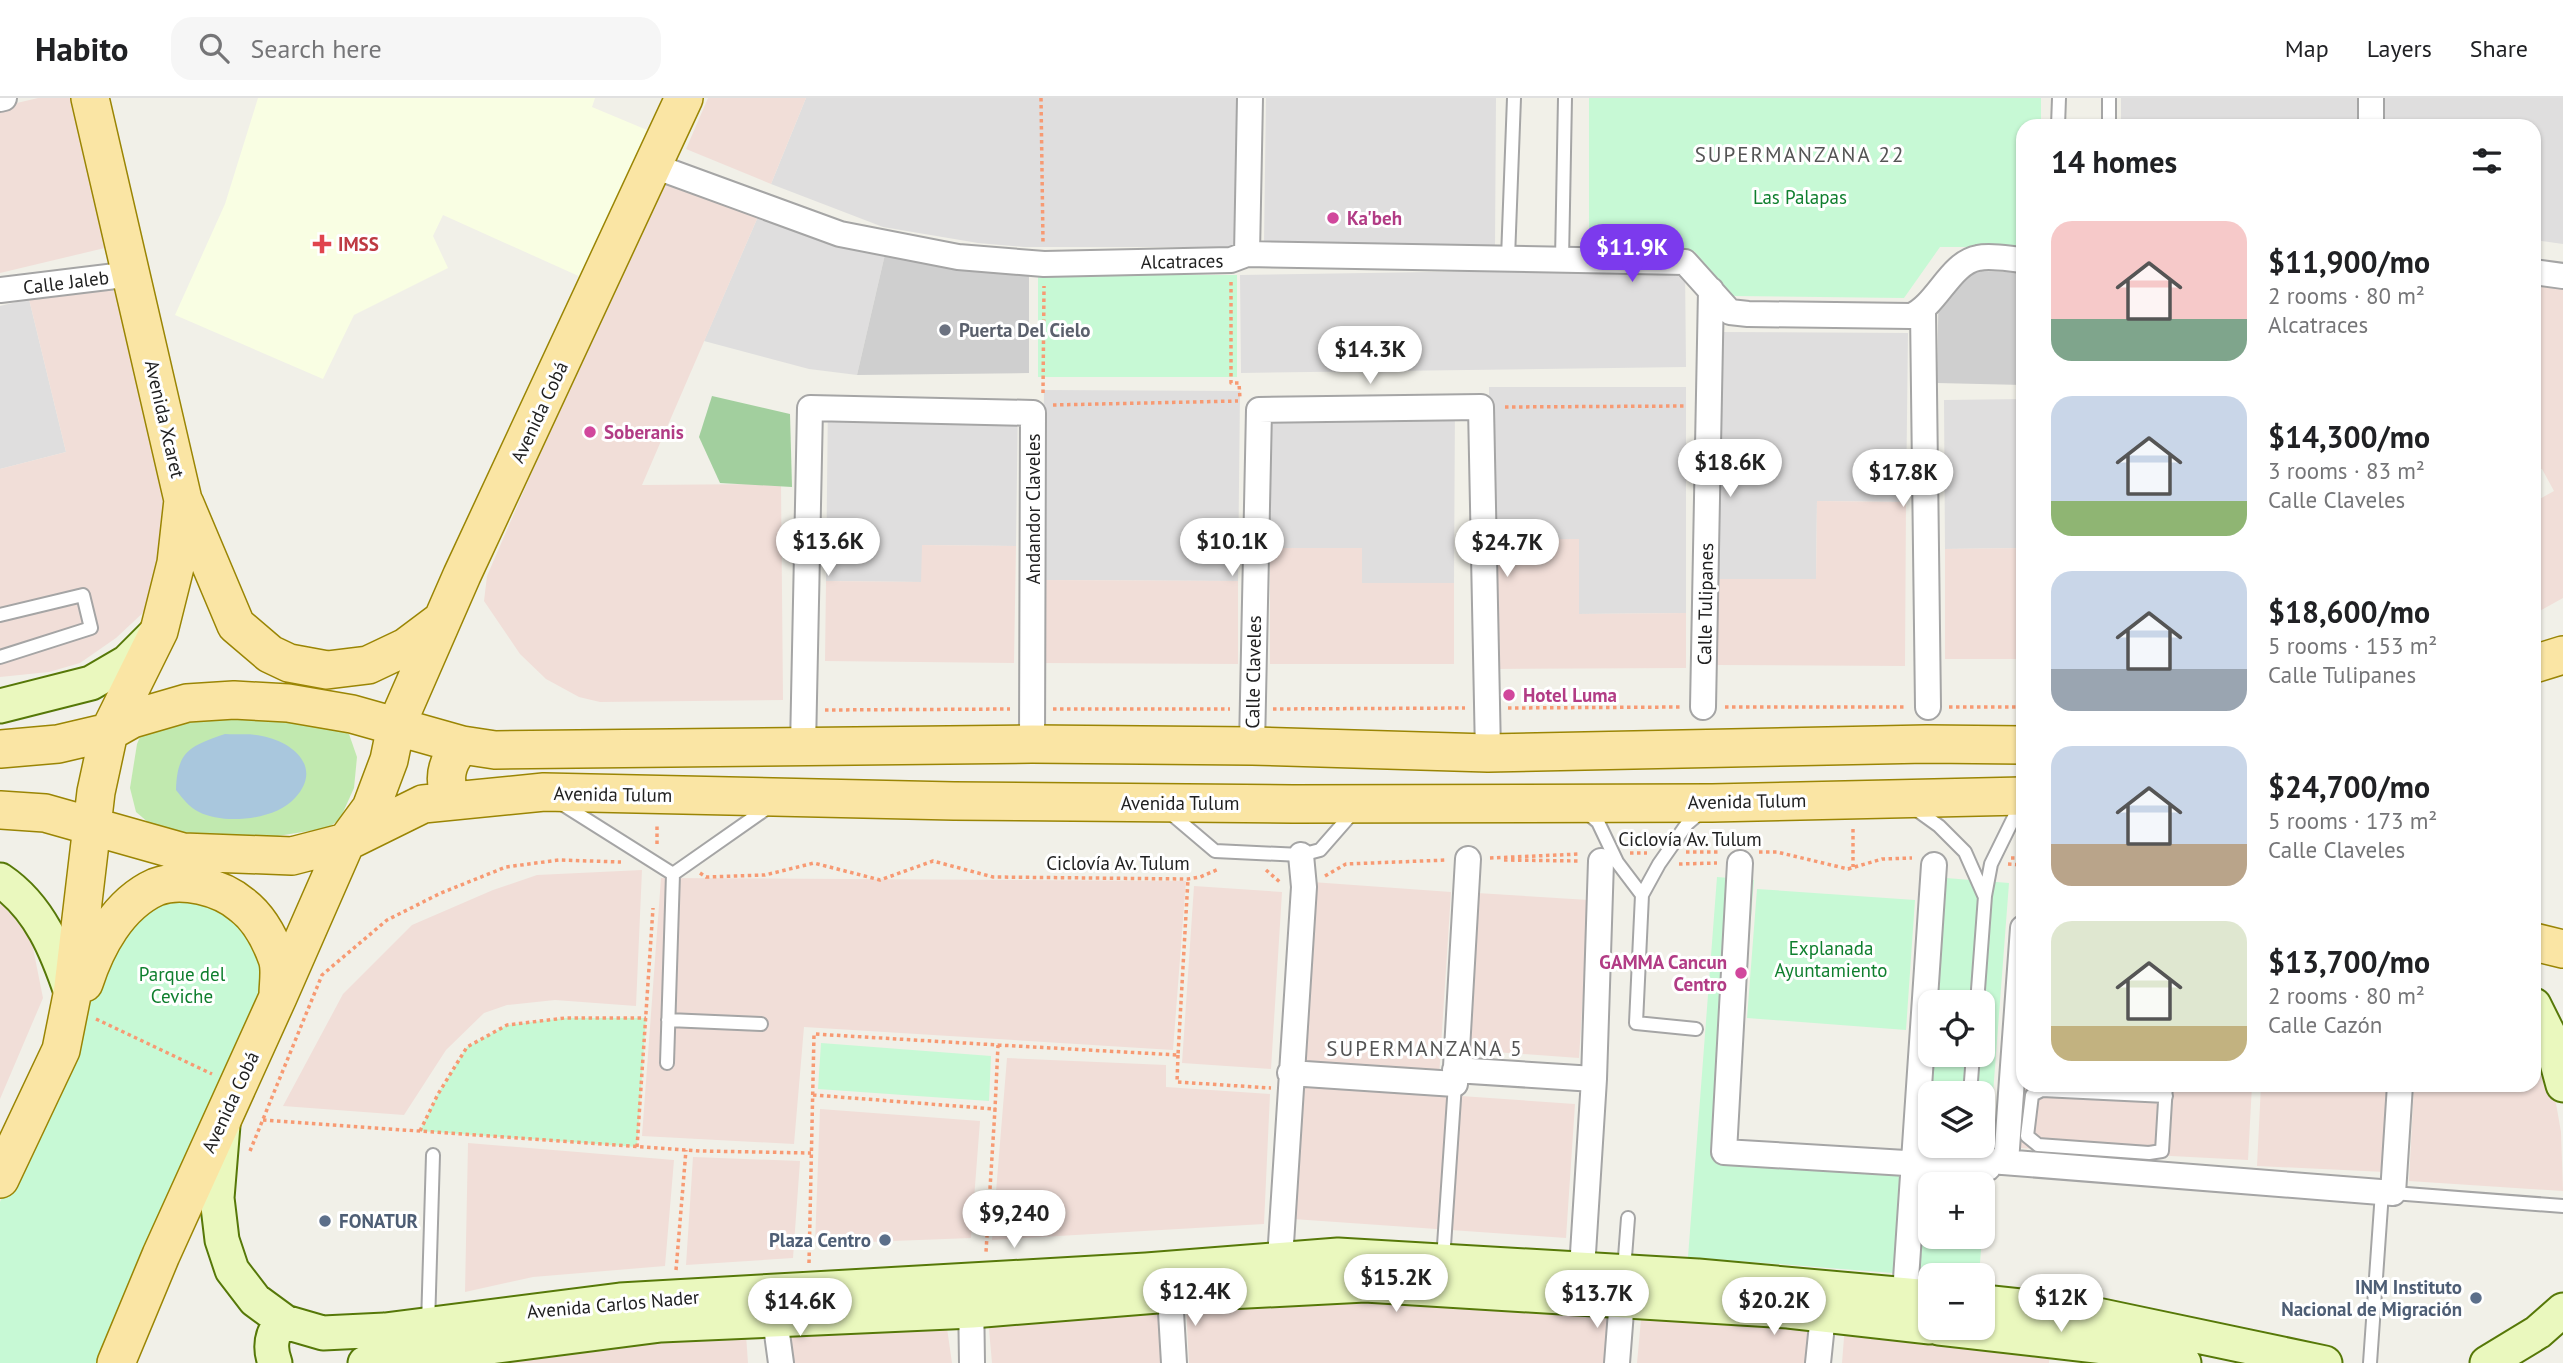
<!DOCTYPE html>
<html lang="en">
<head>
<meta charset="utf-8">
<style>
	body { margin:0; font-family:"PT Sans",sans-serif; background:#f6f6f6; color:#202124; height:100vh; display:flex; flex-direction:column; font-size:26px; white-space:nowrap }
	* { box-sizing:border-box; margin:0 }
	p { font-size:23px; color:#757577 }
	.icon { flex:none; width:38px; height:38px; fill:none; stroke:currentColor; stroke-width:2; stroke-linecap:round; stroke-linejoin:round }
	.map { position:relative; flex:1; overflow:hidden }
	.sheet { position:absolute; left:2016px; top:21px; width:525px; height:973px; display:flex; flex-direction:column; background:#fff; border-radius:21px; box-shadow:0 2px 5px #0004 }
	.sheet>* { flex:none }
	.controls { position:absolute; left:1918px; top:892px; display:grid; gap:14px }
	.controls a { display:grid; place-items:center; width:77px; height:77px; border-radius:14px; background:#fff; box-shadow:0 2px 5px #0004; font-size:35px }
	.price { position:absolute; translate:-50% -60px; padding:0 16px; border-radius:24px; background:#fff; color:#222; font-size:23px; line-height:46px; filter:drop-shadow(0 2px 4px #0008) }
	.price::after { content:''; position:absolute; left:50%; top:42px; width:21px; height:16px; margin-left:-10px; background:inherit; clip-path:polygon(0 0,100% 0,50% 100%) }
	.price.selected { background:#7c3aed; color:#fff }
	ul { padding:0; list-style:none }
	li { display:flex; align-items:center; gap:21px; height:175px; padding:0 35px }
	li span { display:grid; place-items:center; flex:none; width:196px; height:140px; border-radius:21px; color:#555 }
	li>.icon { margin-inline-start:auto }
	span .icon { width:84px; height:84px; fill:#fffc; stroke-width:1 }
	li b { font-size:30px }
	h2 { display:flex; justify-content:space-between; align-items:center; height:84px; padding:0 35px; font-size:30px }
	header { display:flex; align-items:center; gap:42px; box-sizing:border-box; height:98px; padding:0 35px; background:#fff; border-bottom:2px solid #e0e0e0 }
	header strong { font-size:33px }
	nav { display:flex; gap:38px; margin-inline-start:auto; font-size:24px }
	.search { width:490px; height:63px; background:#f6f6f6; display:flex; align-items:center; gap:18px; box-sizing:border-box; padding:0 24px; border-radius:21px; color:#757577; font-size:26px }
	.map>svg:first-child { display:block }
	.residential { fill:#dfdede }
	.commercial { fill:#f1ded8 }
	.education { fill:#f9fee3 }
	.religious { fill:#cfcfcf }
	.grass { fill:#c1e9af }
	.forest { fill:#a2cf9e }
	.park { fill:#c7f9d5; fill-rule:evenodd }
	.water { fill:#a9c7dd }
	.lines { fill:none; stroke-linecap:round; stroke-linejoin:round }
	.lane-casing { stroke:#a5a5a5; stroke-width:16 }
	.street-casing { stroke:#a5a5a5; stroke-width:28 }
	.secondary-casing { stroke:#567808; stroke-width:37 }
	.primary-casing { stroke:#9a8504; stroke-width:40 }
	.path { stroke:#f79a73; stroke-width:3.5; stroke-dasharray:3.5 3.5; stroke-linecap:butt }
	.lane { stroke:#fff; stroke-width:12 }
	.street { stroke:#fff; stroke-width:24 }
	.secondary { stroke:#eaf8be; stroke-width:33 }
	.primary { stroke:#fae5a4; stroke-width:37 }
	.hotel-dot { fill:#d1479c; stroke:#fff; stroke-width:2.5 }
	.health-dot { fill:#e0444e; stroke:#fff; stroke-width:2.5 }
	.worship-dot { fill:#6b7280; stroke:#fff; stroke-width:2.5 }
	.service-dot { fill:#5c6f8a; stroke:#fff; stroke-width:2.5 }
	.labels { text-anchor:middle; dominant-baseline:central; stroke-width:6; stroke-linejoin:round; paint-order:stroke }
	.park-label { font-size:19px; fill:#0f7f2e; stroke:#fff }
	.hotel-label { font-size:19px; font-weight:bold; fill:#b23c85; stroke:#fff; text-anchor:start }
	.health-label { font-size:19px; font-weight:bold; fill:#be3a42; stroke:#fff; text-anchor:start }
	.street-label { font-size:19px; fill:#212121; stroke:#fff }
	.worship-label { font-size:19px; font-weight:bold; fill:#5b616d; stroke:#fff; text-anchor:start }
	.service-label { font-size:19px; font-weight:bold; fill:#4e5e75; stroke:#fff; text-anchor:end }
	.neighbourhood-label { font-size:21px; letter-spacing:2px; fill:#545454; stroke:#fff }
</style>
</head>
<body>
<header>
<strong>Habito</strong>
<div class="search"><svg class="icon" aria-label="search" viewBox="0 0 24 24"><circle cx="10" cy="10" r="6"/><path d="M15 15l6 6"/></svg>Search here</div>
<nav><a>Map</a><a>Layers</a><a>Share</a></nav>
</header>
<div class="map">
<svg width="2563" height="1265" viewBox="0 0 2563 1265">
	<rect width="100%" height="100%" fill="#f1f0e8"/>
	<path class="residential" d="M 806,0 L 1238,0 L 1239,149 L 1024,149 L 978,145 L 883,129 L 771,86 Z
		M 1266,0 L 1496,0 L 1495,148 L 1264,144 Z
		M 2121,0 L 2363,0 L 2363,28 L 2121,28 Z
		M 2380,0 L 2563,0 L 2563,146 L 2534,142 L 2534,28 L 2380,28 Z
		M 760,114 L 886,152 L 857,277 L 809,271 L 704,243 Z
		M 1685,170 L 1686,269 L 1241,275 L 1240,177 Z
		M 29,201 L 66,354 L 0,371 L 0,208 Z
		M 1717,234 L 1908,235 L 1906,404 L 1817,403 L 1816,481 L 1716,481 Z
		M 1489,289 L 1686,289 L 1686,515 L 1579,516 L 1490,442 Z
		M 1044,292 L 1240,293 L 1238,483 L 1042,482 Z
		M 828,300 L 1018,302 L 1016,448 L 923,447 L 922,484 L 826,483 Z
		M 2023,301 L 2023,450 L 1945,451 L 1944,302 Z
		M 1271,305 L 1455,305 L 1454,485 L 1362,485 L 1362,450 L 1270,450 Z"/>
	<path class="commercial" d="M 38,0 L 75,0 L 109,149 L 0,175 L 0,9 Z
		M 708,0 L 806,0 L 771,86 L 686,51 Z
		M 663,71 L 760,114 L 642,387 L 781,386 L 783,602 L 600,604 L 579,599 L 546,581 L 520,556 L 484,503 L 487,478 Z
		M 117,178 L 158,333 L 170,439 L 147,511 L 116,540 L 80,565 L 49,574 L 0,579 L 0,371 L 66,354 L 29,201 Z
		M 2534,181 L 2563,186 L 2563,500 L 2534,516 L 2534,404 L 2554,393 L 2542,371 L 2534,371 Z
		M 1817,403 L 1906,404 L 1905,568 L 1716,567 L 1716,481 L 1816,481 Z
		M 1579,441 L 1579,516 L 1686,515 L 1686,570 L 1490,571 L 1490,442 Z
		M 922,447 L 1016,448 L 1014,565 L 825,563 L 826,483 L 921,484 Z
		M 1270,450 L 1362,450 L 1362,485 L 1454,485 L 1454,566 L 1270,566 Z
		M 2023,450 L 2023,561 L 1945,561 L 1945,451 Z
		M 1042,482 L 1238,483 L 1238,566 L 1042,565 Z
		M 642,772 L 636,908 L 555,902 L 507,907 L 484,915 L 446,952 L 404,1017 L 283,1008 L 343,896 L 412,827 L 493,792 L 537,777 Z
		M 661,780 L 1186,783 L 1173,952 L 804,929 L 794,1046 L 642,1038 Z
		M 1312,784 L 1451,794 L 1439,979 L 1300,969 Z
		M 1194,788 L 1282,794 L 1271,971 L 1182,965 Z
		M 0,794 L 31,840 L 43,900 L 0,1001 Z
		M 1477,795 L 1589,802 L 1579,960 L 1467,952 Z
		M 2534,930 L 2553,988 L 2561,1034 L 2563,1093 L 2409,1083 L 2414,987 L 2534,987 Z
		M 1007,960 L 1166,967 L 1166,989 L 1270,996 L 1264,1126 L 992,1142 Z
		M 1302,987 L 1575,1006 L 1566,1140 L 1293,1121 Z
		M 2023,987 L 2252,987 L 2248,1062 L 2019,1050 Z
		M 2261,987 L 2389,987 L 2385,1074 L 2257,1068 Z
		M 820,1011 L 980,1023 L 971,1140 L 815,1146 Z
		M 468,1045 L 674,1062 L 665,1168 L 533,1179 L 465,1194 Z
		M 693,1059 L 800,1063 L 793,1160 L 686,1167 Z
		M 1365,1195 L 1612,1209 L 1606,1265 L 1189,1265 L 1186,1207 Z
		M 1161,1208 L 1164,1265 L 992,1265 L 988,1220 Z
		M 1642,1211 L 1810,1224 L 1807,1265 L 1637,1265 Z
		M 946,1223 L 952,1265 L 790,1265 L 784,1234 Z
		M 1845,1227 L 2051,1245 L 2049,1265 L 1842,1265 Z
		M 746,1237 L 748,1265 L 424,1265 L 505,1253 Z"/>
	<path class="education" d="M 258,0 L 595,0 L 592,9 L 647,32 L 583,180 L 443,117 L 433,138 L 448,170 L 354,217 L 323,281 L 175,217 L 225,106 Z"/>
	<path class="religious" d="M 886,152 L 1029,172 L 1029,275 L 857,277 Z
		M 1939,172 L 2023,174 L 2023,287 L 1937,285 Z"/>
	<path class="grass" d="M 244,616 L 327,627 L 349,636 L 357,659 L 354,690 L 340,721 L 328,730 L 253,742 L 184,737 L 149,725 L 136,714 L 130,690 L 137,646 L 142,634 L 167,623 Z"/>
	<path class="forest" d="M 712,298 L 790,316 L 792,389 L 720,385 L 699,339 Z"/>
	<path class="park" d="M 1589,0 L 2041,0 L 2041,28 L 2023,28 L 2023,149 L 1940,149 L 1904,200 L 1733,198 L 1694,153 L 1589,147 Z
		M 1038,177 L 1237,177 L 1237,279 L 1038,279 Z
		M 1717,779 L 1754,782 L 1732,1060 L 1923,1075 L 1932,957 L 1983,957 L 1983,905 L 1936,905 L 1946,780 L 2009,785 L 1983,1127 L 1983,1087 L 1930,1087 L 1930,1139 L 1982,1139 L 1979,1178 L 1931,1178 L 1688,1159 ZM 1930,996 L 1983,996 L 1983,1048 L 1930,1048 Z
		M 1757,791 L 1915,802 L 1906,932 L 1747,920 Z
		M 182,795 L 253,829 L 268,890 L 103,1265 L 0,1265 L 0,1104 L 114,840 L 135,816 Z
		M 565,920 L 646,920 L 637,1049 L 420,1033 L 438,996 L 467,949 L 507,927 Z
		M 821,945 L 991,958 L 989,1003 L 818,991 Z"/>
	<path class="water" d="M 225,636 C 237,637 250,635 262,638 C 294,644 323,670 295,700 C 276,722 224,727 199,714 C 189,709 183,701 176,692 C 177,653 190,648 225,636 Z"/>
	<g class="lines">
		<defs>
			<path id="lane" d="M 2058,28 L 2059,0
				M 2109,28 L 2109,0
				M 1508,160 L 1514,0
				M 1562,162 L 1565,0
				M 0,517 L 83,497 L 91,530 L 0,559
				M 562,706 L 673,776
				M 1914,710 L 1939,728 L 1965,754 L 1984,797
				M 1169,714 L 1215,753 L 1301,757 L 1320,752 L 1355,712
				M 1586,714 L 1598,724 L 1617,764 L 1642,797
				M 1977,905 L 1985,798 L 1991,766 L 2022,703
				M 668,922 L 761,926
				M 1696,931 L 1636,925 L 1642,797 L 1659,766 L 1687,726 L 1701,714
				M 667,965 L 673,776 L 770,708
				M 1970,996 L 1973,957
				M 2166,998 L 2042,992 L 2032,997 L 2027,1038 L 2038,1047 L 2149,1055 L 2162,1053 L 2166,987
				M 2393,1095 L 2563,1108
				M 1443,1162 L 1455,986
				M 1624,1172 L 1628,1120
				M 428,1227 L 433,1057
				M 2370,1265 L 2382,1094"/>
			<path id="street" d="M 0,1 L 4,0
				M 2371,28 L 2371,0
				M 654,68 L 840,136 L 958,159 L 1044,166 L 1231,162 L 1247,156 L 1685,164 L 1730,214 L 1748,216 L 1911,218 C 1937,207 1950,165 1978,160 C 1991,157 2009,161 2023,162
				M 1247,156 L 1250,0
				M 2534,174 L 2563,178
				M 0,192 L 132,176
				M 1923,213 L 1928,609
				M 1703,609 L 1711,192
				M 1252,648 L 1259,312 L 1481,309 L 1488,655
				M 803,649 L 810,310 L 1033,315 L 1032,646
				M 1740,765 L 1724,1054 L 1988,1070 L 1990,1063 L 2393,1095 L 2400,987
				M 1455,972 L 1594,981
				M 1290,975 L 1455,986 L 1468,761
				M 2006,1064 L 2023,830
				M 1280,1161 L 1304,789 L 1301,757
				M 1582,1171 L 1594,981 L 1601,763
				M 971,1196 L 972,1265
				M 1905,1196 L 1934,767
				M 1170,1197 L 1174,1265
				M 775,1221 L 781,1265
				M 1617,1265 L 1623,1188
				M 1818,1265 L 1823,1217"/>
			<path id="secondary" d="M 0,608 L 91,585 L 127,564 L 154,537
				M 0,782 C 40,809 57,853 72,897
				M 2534,907 L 2550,939 L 2563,987
				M 223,1027 L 217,1100 L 222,1142 L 232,1172 L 255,1202 L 285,1224 L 323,1235 L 385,1232 L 620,1202 L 1146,1172 L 1338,1157 L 1698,1178 L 1930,1199
				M 1983,1204 L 2088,1215 L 2325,1265
				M 1939,1230 L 2104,1249 L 2184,1265
				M 275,1265 C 269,1249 271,1237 281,1224 L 285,1224
				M 365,1265 L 661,1227 L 972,1213 L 1170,1197 L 1365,1187 L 1788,1213 L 1930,1229
				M 2487,1265 L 2538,1234 L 2563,1212"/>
			<path id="primary" d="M 185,406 L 236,527 L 270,556 L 289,565 L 327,572 L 368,567 L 406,549 L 442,522
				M 2534,566 L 2563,557
				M 0,651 L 58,646 L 109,634 L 132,621 L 187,605 L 234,602 L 288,605 L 352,616 L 462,647 L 495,652 L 1032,646 L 1252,648 L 1488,655 L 1927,646 L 2023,647
				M 452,703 C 442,682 446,664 462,647
				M 0,712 L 45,715 L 183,754 L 292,758 L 346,744 L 423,706 L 544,694 L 954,703 L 1293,706 L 1712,705 L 2023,698
				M 2534,844 L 2563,851
				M 84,885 C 96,848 118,806 156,789 C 182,779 221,789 242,807 C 258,819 270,841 277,860 C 281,871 278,886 278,897
				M 0,1081 L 61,952 L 72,897 L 96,694 L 109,634 L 159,533 L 176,465 L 183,402 L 90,0
				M 116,1265 L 161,1157 L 278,899 L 346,744 L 371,710 L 389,662 L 396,628 L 462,477 L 684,0"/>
		</defs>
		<use href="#lane" class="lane-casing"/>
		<use href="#street" class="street-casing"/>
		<use href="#secondary" class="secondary-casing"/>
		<use href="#primary" class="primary-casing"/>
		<path class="path" d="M 1041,0 L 1043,145
			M 1231,184 L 1231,285 L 1239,285 L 1240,301
			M 1043,295 L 1044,188
			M 1053,307 L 1238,303
			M 1505,309 L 1686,308
			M 1725,609 L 1906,609
			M 1949,609 L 2023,609
			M 1508,610 L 1682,609
			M 1053,611 L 1230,611
			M 1273,611 L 1465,610
			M 825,612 L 1010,611
			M 1853,731 L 1853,769
			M 657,746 L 657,726
			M 1686,754 L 1720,754
			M 1759,754 L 1777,754 L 1848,771 L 1882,761 L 1912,760
			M 1630,755 L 1647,755
			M 1490,760 L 1580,756
			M 2011,760 L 2023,760
			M 1504,762 L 1580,763
			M 1679,766 L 1717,765
			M 2008,766 L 2023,767
			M 1266,772 L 1281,785
			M 700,775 L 706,779 L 765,777 L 814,765 L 880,782 L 933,763 L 993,779 L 1188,781 L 1200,779 L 1219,771
			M 1325,778 L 1346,766 L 1447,762
			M 96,921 L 212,976
			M 998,947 L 1178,957 L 1188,781
			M 1178,957 L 1177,984 L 1271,990
			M 813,997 L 995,1011 L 986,1154
			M 263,1022 L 701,1053 L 811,1055
			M 420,1033 L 438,996 L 467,949 L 507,927 L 565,920 L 646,920
			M 637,1049 L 653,810
			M 250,1053 L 322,877 L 387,822 L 441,795 L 506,769 L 559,762 L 621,764
			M 809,1165 L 814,936 L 998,947 L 995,1011
			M 676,1172 L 686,1052"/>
		<use href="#lane" class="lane"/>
		<use href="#street" class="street"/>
		<use href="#secondary" class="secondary"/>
		<use href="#primary" class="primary"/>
	</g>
	<g class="hotel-dot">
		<circle cx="1333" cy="120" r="7"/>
		<circle cx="590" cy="334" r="7"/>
		<circle cx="1509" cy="597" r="7"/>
		<circle cx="1741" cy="875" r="7"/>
	</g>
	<path class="health-dot" d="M318.5 135.5h7v7h7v7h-7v7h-7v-7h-7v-7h7z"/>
	<circle class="worship-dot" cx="945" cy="232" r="7"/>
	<g class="service-dot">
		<circle cx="325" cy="1123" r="7"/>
		<circle cx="885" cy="1142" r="7"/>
		<circle cx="2476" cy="1200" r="7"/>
	</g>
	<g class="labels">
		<g class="park-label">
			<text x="1800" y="99">Las Palapas</text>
			<text x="1831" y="850">Explanada<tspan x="1831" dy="22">Ayuntamiento</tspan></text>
			<text x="182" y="876">Parque del<tspan x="182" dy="22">Ceviche</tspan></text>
		</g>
		<g class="hotel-label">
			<text x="1347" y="120">Ka'beh</text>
			<text x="604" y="334">Soberanis</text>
			<text x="1523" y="597">Hotel Luma</text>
			<text x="1727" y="864" text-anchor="end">GAMMA Cancun<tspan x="1727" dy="22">Centro</tspan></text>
		</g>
		<g class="health-label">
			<text x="338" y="146">IMSS</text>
		</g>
		<g class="street-label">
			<text transform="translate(1182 163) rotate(-1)">Alcatraces</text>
			<text transform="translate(66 184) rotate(-7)">Calle Jaleb</text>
			<text transform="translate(539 314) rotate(-65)">Avenida Cobá</text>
			<text transform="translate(165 321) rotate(77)">Avenida Xcaret</text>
			<text transform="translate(1033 411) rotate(-90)">Andandor Claveles</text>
			<text transform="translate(1705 506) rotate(-89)">Calle Tulipanes</text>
			<text transform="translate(1253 574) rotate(-89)">Calle Claveles</text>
			<text transform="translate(613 696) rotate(1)">Avenida Tulum</text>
			<text transform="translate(1747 703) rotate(-1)">Avenida Tulum</text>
			<text x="1180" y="705">Avenida Tulum</text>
			<text x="1690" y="741">Ciclovía Av. Tulum</text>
			<text x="1118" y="765">Ciclovía Av. Tulum</text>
			<text transform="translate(230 1004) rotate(-65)">Avenida Cobá</text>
			<text transform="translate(613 1206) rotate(-5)">Avenida Carlos Nader</text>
		</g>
		<g class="worship-label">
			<text x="959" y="232">Puerta Del Cielo</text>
		</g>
		<g class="service-label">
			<text x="339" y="1123" text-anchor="start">FONATUR</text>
			<text x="871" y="1142">Plaza Centro</text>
			<text x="2462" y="1189">INM Instituto<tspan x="2462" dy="22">Nacional de Migración</tspan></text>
		</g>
		<g class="neighbourhood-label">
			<text x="1800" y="56">SUPERMANZANA 22</text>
			<text x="1425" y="950">SUPERMANZANA 5</text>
		</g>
	</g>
</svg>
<div class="controls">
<a><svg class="icon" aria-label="locate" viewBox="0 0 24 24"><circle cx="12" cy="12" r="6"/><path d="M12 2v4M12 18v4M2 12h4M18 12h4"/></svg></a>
<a><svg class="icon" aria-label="layers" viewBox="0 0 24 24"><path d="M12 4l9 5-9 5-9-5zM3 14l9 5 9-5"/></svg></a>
<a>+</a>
<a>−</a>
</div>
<b class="price selected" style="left:1632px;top:186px">$11.9K</b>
<b class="price" style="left:1370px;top:288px">$14.3K</b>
<b class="price" style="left:1730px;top:401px">$18.6K</b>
<b class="price" style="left:1903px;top:411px">$17.8K</b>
<b class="price" style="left:828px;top:480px">$13.6K</b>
<b class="price" style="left:1232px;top:480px">$10.1K</b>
<b class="price" style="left:1507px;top:481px">$24.7K</b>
<b class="price" style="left:1014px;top:1152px">$9,240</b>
<b class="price" style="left:1396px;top:1216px">$15.2K</b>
<b class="price" style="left:1195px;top:1230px">$12.4K</b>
<b class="price" style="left:1597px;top:1232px">$13.7K</b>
<b class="price" style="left:2061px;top:1236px">$12K</b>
<b class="price" style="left:1774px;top:1239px">$20.2K</b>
<b class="price" style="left:800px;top:1240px">$14.6K</b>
<section class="sheet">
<h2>14 homes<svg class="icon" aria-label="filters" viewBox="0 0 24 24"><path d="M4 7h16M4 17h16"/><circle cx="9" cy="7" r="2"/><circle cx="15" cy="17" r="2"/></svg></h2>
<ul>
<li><span style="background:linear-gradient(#f6c9c9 70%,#7fa58c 0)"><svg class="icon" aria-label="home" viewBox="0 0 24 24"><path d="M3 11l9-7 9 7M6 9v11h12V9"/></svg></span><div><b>$11,900/mo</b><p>2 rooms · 80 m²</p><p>Alcatraces</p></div></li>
<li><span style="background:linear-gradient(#c9d6e8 75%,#8fb573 0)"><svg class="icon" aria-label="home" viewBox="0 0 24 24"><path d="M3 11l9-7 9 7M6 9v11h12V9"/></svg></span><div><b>$14,300/mo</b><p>3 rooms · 83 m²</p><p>Calle Claveles</p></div></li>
<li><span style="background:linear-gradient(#c9d6e8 70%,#9aa5b1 0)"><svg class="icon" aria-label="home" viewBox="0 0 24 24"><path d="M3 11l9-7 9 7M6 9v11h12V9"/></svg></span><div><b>$18,600/mo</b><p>5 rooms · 153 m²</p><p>Calle Tulipanes</p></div></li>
<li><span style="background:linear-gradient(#c9d6e8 70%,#b9a48a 0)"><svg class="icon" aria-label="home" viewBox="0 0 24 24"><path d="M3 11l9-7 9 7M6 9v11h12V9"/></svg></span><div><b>$24,700/mo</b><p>5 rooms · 173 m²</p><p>Calle Claveles</p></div></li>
<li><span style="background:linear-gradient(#dfe7d0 75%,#c2b280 0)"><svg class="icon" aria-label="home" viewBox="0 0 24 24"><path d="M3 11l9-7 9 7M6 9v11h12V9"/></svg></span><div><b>$13,700/mo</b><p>2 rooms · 80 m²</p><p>Calle Cazón</p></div></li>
</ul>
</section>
</div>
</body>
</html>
